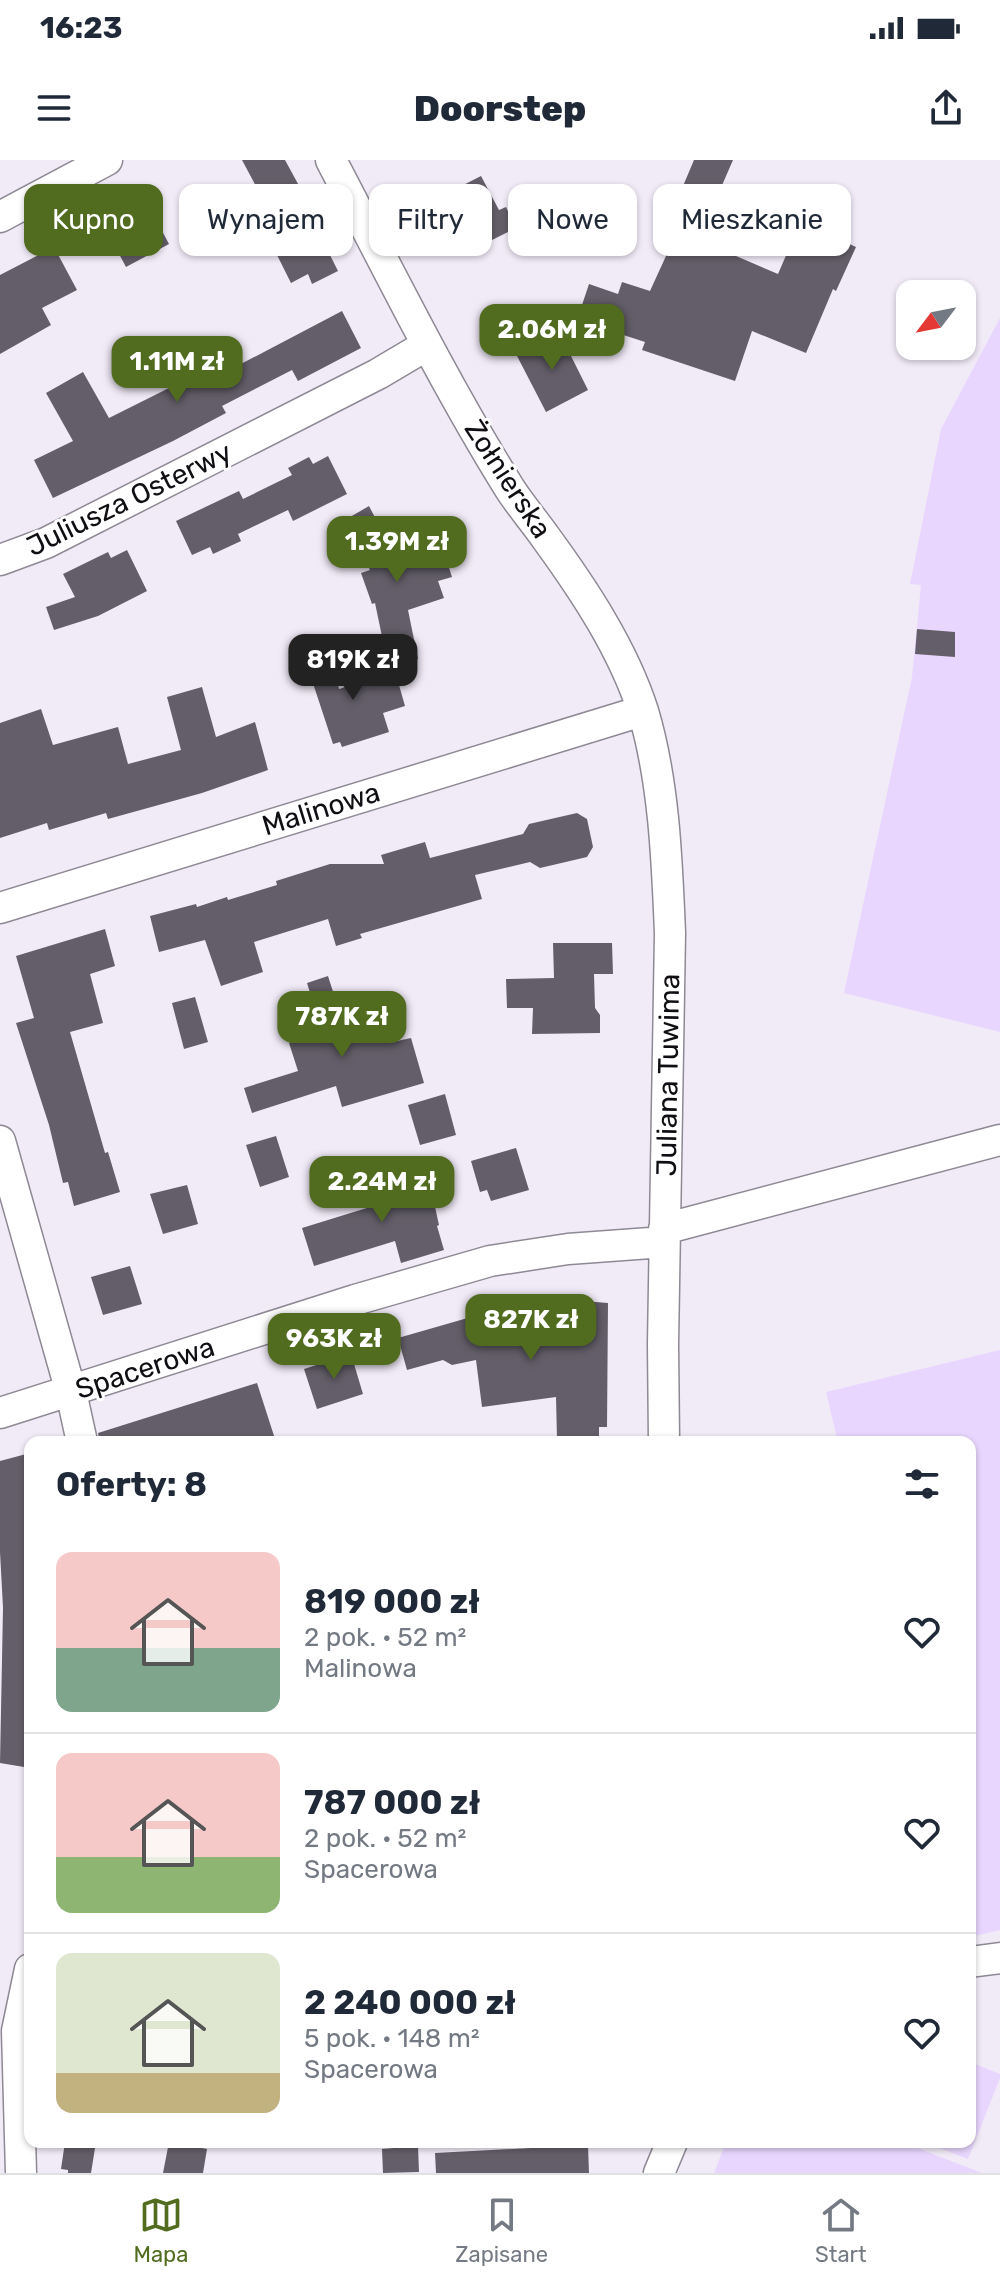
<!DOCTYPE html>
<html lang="pl">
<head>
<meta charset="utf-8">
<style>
	body { margin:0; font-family:Rubik,sans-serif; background:#f2f2f3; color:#1f2937; height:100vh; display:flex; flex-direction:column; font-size:30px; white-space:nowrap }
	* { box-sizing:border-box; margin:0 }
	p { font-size:26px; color:#747a83 }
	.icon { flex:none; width:44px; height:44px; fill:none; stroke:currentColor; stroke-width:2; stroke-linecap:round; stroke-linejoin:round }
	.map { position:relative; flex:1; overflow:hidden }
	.sheet { position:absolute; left:24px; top:1276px; width:952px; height:712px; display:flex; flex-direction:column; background:#fff; border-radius:16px; box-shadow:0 2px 6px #0004 }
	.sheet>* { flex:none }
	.guide { position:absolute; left:24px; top:24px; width:952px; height:72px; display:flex; gap:16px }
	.needle { width:52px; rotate:238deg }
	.buttons { position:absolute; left:896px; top:120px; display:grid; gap:16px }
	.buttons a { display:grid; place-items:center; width:80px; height:80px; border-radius:16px; background:#fff; box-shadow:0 2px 6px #0004; font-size:40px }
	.price { position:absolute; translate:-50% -68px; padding:0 18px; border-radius:16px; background:#516c1f; color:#fff; font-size:26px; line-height:52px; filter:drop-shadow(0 2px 4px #0008) }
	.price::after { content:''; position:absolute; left:50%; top:48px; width:24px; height:18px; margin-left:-12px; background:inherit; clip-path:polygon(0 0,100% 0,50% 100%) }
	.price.on { background:#222; color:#fff }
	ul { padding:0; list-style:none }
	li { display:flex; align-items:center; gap:24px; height:200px; padding:0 32px }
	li+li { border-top:2px solid #e0e1e3 }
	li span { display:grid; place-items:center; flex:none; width:224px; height:160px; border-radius:16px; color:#555 }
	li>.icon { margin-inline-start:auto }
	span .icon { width:96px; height:96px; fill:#fffc; stroke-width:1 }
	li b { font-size:34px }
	h2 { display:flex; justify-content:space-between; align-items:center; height:96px; padding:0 32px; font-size:34px }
	.chip { padding:0 28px; border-radius:16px; background:#fff; box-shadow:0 2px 6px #0004; font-size:28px; line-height:72px }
	.chip.on { background:#516c1f; color:#fff }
	.status { display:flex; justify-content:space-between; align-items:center; height:56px; padding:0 40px; background:#fff; direction:ltr }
	.status svg { height:22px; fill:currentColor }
	header { display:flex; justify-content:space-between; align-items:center; height:104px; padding:0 32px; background:#fff; font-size:36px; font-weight:800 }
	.menu { display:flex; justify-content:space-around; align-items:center; height:112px; border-top:2px solid #e0e1e3; background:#fff; font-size:22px; color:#747a83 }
	.menu a { display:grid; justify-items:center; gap:4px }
	.menu .on { color:#516c1f }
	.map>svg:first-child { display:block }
	.green { fill:#e9d6fe }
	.building { fill:#635e69 }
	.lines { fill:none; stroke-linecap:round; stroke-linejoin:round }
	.street-casing { stroke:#8e8994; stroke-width:33 }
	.street { stroke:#fff; stroke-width:30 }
	.labels { text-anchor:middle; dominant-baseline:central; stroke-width:6; stroke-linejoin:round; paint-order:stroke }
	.street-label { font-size:28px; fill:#100e13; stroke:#fff }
</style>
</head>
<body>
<div class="status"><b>16:23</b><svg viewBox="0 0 49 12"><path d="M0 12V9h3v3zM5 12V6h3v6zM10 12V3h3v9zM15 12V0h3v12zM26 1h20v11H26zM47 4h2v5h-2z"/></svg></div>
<header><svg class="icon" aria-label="menu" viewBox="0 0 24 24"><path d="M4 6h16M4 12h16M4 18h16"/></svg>Doorstep<svg class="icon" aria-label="share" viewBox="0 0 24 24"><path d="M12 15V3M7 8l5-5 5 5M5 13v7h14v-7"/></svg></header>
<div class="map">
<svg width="1000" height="2013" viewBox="0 0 1000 2013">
	<rect width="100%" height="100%" fill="#f1ebf8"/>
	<path class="green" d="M 1000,158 L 1000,872 L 844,833 L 912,517 L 921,425 L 910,424 L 941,269 Z
		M 1000,1190 L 1000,1770 L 970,1777 L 970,1282 L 838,1282 L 826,1232 Z
		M 970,1902 L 1000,1914 L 1000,1918 L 968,1999 L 924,1982 L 970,1982 Z
		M 726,1982 L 902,1982 L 982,2013 L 714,2013 Z"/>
	<path class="building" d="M 242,0 L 285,0 L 303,33 L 300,35 L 338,111 L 312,124 L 308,114 L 291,123 L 258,57 L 244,65 L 232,42 L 257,28 Z
		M 694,0 L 733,0 L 713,46 L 723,49 L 708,84 L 778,114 L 794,77 L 823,89 L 830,75 L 856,87 L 836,131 L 833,129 L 806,193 L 752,171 L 735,221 L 642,190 L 645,182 L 577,160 L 589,124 L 618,134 L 622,122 L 650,131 L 687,50 L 675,45 Z
		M 481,16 L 499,50 L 506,47 L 516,68 L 466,93 L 438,38 Z
		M 145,39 L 169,84 L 126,107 L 102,62 Z
		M 558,46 L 571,72 L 543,86 L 530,59 Z
		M 54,87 L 77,130 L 42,148 L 51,165 L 0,194 L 0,115 Z
		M 342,151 L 361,188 L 298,221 L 292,210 L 222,246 L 226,253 L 173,281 L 53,338 L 34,300 L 73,281 L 46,233 L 83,212 L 109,258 L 185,220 L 179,209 L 229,184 L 239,205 Z
		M 559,172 L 588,230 L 546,252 L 516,194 Z
		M 328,296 L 347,334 L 293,361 L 288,350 L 238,374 L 241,381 L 213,394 L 210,387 L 192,395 L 176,361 L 239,331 L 243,339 L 292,315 L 288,308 L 309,297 L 313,304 Z
		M 369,346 L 383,373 L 388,371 L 399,401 L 442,386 L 452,417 L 438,421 L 444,438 L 408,450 L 418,499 L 388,505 L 375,443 L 372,444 L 361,413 L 370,410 L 345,360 Z
		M 127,390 L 147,431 L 98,456 L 54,470 L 46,447 L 75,437 L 63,414 L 108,392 L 111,398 Z
		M 917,469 L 955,472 L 955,497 L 915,494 Z
		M 331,491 L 339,529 L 395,511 L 405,546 L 383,553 L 389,572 L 342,587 L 340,582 L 333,584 L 304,496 Z
		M 202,527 L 216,577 L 255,562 L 268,610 L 202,633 L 108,659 L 106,653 L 49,670 L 47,663 L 0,678 L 0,563 L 41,549 L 53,585 L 118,567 L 128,604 L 181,590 L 167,537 Z
		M 577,653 L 587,659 L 593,687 L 587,697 L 540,708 L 530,702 L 475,715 L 482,739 L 360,774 L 362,778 L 336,786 L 328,759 L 254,782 L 263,812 L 221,826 L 205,780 L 159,792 L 150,756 L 196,744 L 197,747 L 227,737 L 228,740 L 277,725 L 276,721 L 330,704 L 384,704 L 381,695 L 425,682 L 430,698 L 523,674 L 529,664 Z
		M 105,769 L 115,806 L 90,814 L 103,863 L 70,872 L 105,993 L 108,992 L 120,1032 L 74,1046 L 68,1022 L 63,1023 L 49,965 L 16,863 L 34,858 L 16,796 Z
		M 553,783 L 612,783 L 613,814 L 594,814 L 595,848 L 600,855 L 600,873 L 532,874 L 533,848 L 507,848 L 506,819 L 554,818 Z
		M 328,816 L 344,866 L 389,852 L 397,881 L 411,878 L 424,923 L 342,947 L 336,926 L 252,953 L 244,928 L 298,911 L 289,883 L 322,872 L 307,823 Z
		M 195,837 L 208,882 L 184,889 L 172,843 Z
		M 445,934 L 456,975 L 420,985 L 408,945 Z
		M 276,976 L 289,1017 L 260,1027 L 246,985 Z
		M 516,988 L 529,1030 L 491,1041 L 487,1030 L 480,1032 L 471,1001 Z
		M 423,1010 L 435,1047 L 439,1065 L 437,1066 L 444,1090 L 401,1103 L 395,1081 L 314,1106 L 302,1068 L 383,1043 L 377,1023 Z
		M 187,1025 L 198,1064 L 163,1074 L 150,1034 Z
		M 130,1106 L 142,1144 L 103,1155 L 91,1117 Z
		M 559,1139 L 608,1143 L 607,1267 L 599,1267 L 599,1279 L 557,1279 L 556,1237 L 482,1247 L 476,1200 L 452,1205 L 443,1200 L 407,1210 L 398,1178 L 485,1153 L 490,1170 L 558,1161 Z
		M 351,1194 L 363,1234 L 317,1249 L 304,1209 Z
		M 257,1223 L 276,1282 L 100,1282 L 98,1273 Z
		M 30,1293 L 30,1608 L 0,1603 L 3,1448 L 0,1392 L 0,1301 Z
		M 65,1982 L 96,1982 L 91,2013 L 68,2013 L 68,2010 L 61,2009 Z
		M 169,1982 L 207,1989 L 203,2013 L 163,2013 Z
		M 588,1985 L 589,2013 L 436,2013 L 435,1993 Z
		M 418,1986 L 419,2012 L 383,2013 L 382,1989 Z"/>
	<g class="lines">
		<defs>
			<path id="street" d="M 331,0 C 389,111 444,223 510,329 C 521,346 534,361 546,378 C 584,430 623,489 643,551 C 664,621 667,700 670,773 L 663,1184 L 664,1282
				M 0,57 L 107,0
				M 0,400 L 46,383 L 378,214 L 427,185
				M 0,748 L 642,551
				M 0,981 L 71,1232 L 82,1282
				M 664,1069 L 1000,980
				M 0,1253 L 355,1140 L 490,1101 L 568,1089 L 664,1082
				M 970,1802 L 1000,1798
				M 21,2013 L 17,1871 L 30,1809
				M 659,2013 L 672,1982"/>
		</defs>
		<use href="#street" class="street-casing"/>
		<use href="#street" class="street"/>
	</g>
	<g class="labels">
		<g class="street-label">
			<text transform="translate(508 319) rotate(57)">Żołnierska</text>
			<text transform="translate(129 339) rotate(-26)">Juliusza Osterwy</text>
			<text transform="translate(321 649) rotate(-17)">Malinowa</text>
			<text transform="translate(668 915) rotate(-89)">Juliana Tuwima</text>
			<text transform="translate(145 1208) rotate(-18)">Spacerowa</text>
		</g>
	</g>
</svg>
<div class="buttons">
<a><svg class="needle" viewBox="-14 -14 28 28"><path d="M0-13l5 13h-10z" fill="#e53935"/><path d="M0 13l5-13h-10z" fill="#747a83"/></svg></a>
</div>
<b class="price" style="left:552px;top:212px">2.06M zł</b>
<b class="price" style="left:177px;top:244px">1.11M zł</b>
<b class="price" style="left:397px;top:424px">1.39M zł</b>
<b class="price on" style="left:353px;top:542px">819K zł</b>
<b class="price" style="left:342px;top:899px">787K zł</b>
<b class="price" style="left:382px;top:1064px">2.24M zł</b>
<b class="price" style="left:531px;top:1202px">827K zł</b>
<b class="price" style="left:334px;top:1221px">963K zł</b>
<div class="guide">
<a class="chip on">Kupno</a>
<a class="chip">Wynajem</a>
<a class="chip">Filtry</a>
<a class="chip">Nowe</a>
<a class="chip">Mieszkanie</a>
</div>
<section class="sheet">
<h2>Oferty: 8<svg class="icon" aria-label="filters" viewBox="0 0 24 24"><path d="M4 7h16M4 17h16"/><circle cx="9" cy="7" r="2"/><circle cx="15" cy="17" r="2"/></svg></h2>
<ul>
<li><span style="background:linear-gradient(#f6c9c9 60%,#7fa58c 0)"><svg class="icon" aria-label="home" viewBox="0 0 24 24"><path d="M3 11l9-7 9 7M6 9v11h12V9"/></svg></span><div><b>819 000 zł</b><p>2 pok. · 52 m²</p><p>Malinowa</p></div><svg class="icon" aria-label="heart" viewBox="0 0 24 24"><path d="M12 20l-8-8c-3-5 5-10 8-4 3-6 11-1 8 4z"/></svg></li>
<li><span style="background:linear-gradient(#f6c9c9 65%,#8fb573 0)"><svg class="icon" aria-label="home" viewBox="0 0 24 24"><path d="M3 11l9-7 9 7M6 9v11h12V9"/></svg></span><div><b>787 000 zł</b><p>2 pok. · 52 m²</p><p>Spacerowa</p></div><svg class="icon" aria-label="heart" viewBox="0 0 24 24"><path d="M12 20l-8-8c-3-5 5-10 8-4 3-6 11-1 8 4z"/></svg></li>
<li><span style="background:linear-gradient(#dfe7d0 75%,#c2b280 0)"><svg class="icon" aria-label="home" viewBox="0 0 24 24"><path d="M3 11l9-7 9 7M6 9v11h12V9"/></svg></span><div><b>2 240 000 zł</b><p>5 pok. · 148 m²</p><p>Spacerowa</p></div><svg class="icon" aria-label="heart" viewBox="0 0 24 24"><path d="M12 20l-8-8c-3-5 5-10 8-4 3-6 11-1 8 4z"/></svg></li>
</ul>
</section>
</div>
<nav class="menu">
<a class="on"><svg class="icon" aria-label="map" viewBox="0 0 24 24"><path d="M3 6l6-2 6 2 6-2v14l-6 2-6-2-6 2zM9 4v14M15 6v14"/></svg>Mapa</a>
<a><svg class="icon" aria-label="saved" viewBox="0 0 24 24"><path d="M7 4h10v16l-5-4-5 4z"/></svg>Zapisane</a>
<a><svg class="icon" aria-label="home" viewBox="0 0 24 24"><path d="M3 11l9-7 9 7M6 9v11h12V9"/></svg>Start</a>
</nav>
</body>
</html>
